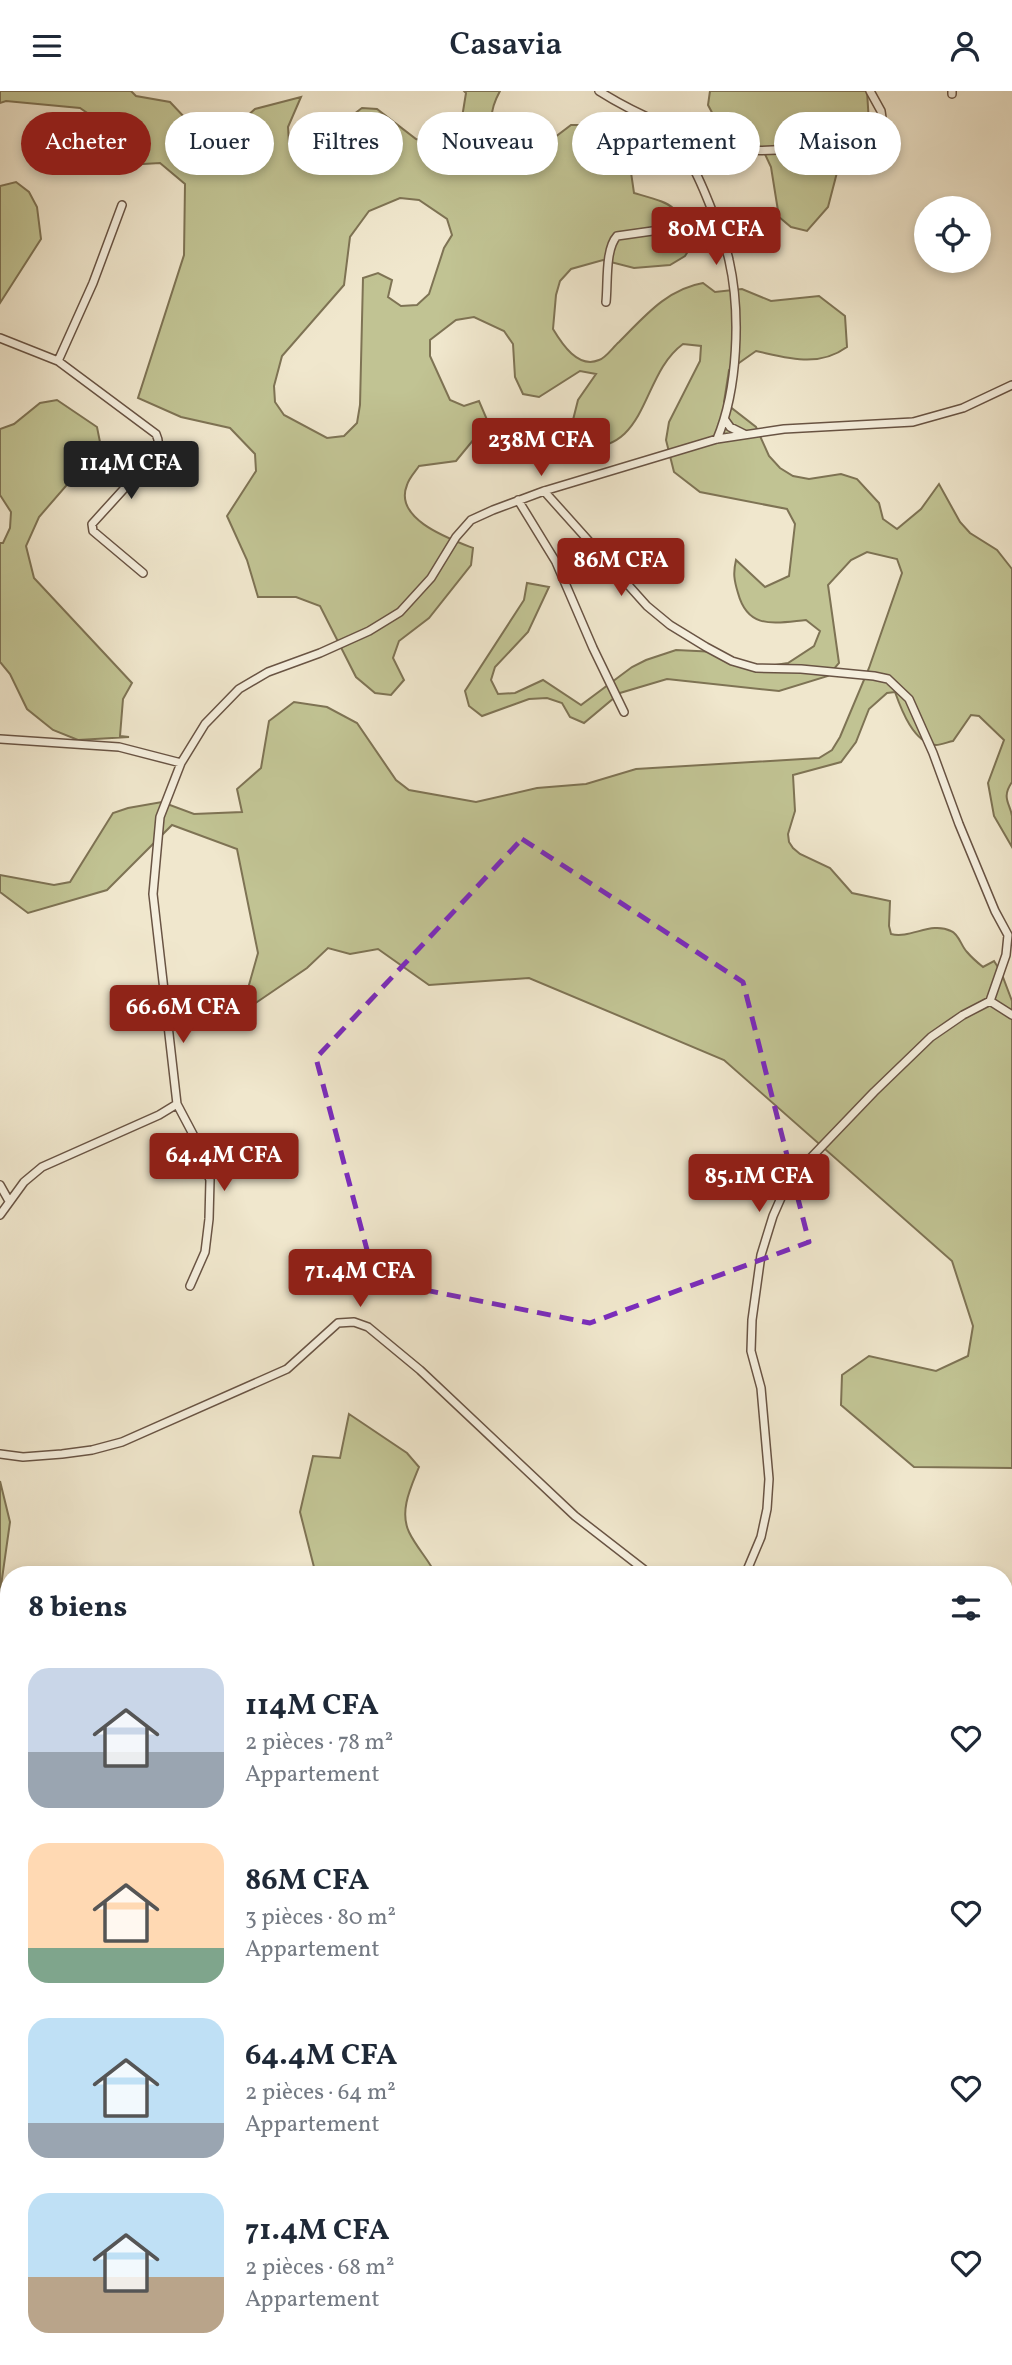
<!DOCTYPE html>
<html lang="fr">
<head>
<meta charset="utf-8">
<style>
	body { margin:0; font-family:Vollkorn,serif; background:#f2f2f3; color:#1f2937; height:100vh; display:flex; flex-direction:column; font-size:26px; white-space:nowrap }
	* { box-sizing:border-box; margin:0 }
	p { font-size:23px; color:#747a83 }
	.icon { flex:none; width:38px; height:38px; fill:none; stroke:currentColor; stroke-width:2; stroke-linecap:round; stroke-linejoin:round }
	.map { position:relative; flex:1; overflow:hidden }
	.drawer { position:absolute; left:0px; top:1475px; width:1013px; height:800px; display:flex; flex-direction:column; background:#fff; border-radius:28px 28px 0 0; box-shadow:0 4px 10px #0003 }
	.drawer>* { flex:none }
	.hud { position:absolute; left:21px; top:21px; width:971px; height:63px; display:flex; gap:14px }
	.controls { position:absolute; left:914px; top:105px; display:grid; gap:14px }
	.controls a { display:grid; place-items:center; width:77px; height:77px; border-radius:50%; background:#fff; box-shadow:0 4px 10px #0003; font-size:35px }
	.price { position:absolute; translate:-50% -60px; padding:0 16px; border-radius:7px; background:#8f2418; color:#fff; font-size:23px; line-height:46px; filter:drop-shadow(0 2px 4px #0008) }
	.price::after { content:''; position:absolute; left:50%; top:42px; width:21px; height:16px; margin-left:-10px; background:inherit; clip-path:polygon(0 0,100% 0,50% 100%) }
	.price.active { background:#222; color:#fff }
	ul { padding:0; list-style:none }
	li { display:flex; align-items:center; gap:21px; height:175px; padding:0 28px }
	li span { display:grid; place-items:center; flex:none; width:196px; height:140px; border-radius:21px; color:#555 }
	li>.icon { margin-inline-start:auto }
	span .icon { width:84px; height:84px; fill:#fffc; stroke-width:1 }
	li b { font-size:30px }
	h2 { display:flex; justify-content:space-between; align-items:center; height:84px; padding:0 28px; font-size:30px }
	.chip { padding:0 24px; border-radius:32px; background:#fff; box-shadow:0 4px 10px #0003; font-size:24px; line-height:63px }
	.chip.active { background:#8f2418; color:#fff }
	header { display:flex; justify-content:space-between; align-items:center; height:91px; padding:0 28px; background:#fff; font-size:32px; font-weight:600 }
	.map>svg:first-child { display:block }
	.green { fill:#c1c393; stroke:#7e7354; stroke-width:2; fill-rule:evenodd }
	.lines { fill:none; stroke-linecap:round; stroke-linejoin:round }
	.street-casing { stroke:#695444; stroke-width:10 }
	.secondary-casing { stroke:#3c2316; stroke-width:14 }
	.street { stroke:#f5efde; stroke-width:7 }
	.secondary { stroke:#f5efde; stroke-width:10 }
	.marked { fill:none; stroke:#7b2cbf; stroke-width:5; stroke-dasharray:14 9; stroke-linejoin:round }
</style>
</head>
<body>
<header><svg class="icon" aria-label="menu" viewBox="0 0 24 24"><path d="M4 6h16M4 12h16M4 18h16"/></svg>Casavia<svg class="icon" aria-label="person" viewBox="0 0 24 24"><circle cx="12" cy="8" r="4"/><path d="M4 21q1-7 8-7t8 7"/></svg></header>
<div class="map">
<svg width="1012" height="2274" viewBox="0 0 1012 2274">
	<rect width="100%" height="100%" fill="#f0e7cd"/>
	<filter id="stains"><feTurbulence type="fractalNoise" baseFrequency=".00286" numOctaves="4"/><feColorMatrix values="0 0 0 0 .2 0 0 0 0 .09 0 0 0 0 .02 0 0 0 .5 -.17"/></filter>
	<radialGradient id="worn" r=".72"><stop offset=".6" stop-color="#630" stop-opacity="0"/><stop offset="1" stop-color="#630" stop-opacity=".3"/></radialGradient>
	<path class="green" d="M 0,0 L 131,0 L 136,5 L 170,11 L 203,46 L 218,51 L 255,18 L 301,6 L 288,36 L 289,52 L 311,75 C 347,72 336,52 350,28 C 352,24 358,20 362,17 L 377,18 L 416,48 L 432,52 L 448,50 L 460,39 L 466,2 L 464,0 L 500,0 C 482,33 495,43 518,66 L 534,62 L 571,34 L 603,34 L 627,54 L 634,102 C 675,114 675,112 694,151 L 685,165 L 670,174 L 634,177 L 603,169 L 571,178 L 560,190 L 556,204 L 553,238 C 562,253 578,278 599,269 C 606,267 613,256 619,251 C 644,226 667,198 703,192 L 715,201 L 742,198 L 771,210 L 819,205 L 845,225 L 847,256 C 818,277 788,267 756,260 L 729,279 L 724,311 L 756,336 L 769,365 L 780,377 L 793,385 L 809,388 L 841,383 L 857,388 L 879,412 L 883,428 L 897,438 L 921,418 L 939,393 L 960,431 L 970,442 L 997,459 L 1012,478 L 1012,691 C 1001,707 1010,712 1012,725 C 1012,735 1012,746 1012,756 L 994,725 L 988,692 L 1004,649 L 979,625 L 971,624 L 953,650 C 948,651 941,654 936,654 C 914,653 901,618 895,601 L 887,602 L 869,618 L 856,651 L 841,671 L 793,684 L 795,720 L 788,743 L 789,751 L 793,757 L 800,763 L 830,777 L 852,802 L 890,810 L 889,835 L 891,843 C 911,848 931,830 951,840 C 959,843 961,855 967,861 C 972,867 978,872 983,876 L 994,870 L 1001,881 L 1012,910 L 1012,1377 L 914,1376 L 841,1314 L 842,1284 L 869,1265 L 936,1280 L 968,1265 L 973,1235 L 952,1170 L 724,969 L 529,887 L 429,894 L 378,858 L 350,863 L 328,857 L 307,877 L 241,922 L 258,862 L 237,758 L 172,734 L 107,799 L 28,822 L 0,801 L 0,784 L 54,794 L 70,791 L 113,722 L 128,717 L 162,711 L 194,723 L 242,721 L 237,698 L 261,677 L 269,630 L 294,611 L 327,616 L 357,632 L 396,689 L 409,699 L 476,711 L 537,697 L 586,693 L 636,678 L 819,667 L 832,659 L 840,646 L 869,577 L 902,482 L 897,468 L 867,461 L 851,469 L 828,494 L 839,572 L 828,585 L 779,600 L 667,588 L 620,602 L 584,632 L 570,626 L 562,612 L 547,607 L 529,608 L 482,625 L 469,615 L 465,600 L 524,509 L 527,492 L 549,496 L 528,541 L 495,576 L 491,589 L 498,603 L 515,602 L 543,589 L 581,614 L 632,576 L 646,569 L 676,559 L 717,561 L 756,577 L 788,572 L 814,555 L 820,540 L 806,529 C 774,532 748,539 738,502 C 734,489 733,482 736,469 L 765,496 L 789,485 L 795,433 L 787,418 L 700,401 L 674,381 L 666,349 L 669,331 L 700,270 L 701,255 L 683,253 C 639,285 650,365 576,356 L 570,341 L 578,309 L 596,283 L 580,280 L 539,306 L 523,303 L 515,286 L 513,253 L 504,240 L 474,226 L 456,229 L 430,249 L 430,265 L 450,309 L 464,315 L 479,310 L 488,331 L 456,370 L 419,375 C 415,381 409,387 407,394 C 393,428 450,448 473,457 L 471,474 L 429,527 L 399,550 L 393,567 L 404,589 L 391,604 L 375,602 L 356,586 L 320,515 L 296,506 L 258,506 L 247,469 L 227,425 L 256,380 L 255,363 L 230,337 L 181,326 L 138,307 L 184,164 L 185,93 L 160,72 L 126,74 L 111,70 L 109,37 L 80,17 L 6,10 L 0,12 ZM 400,107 L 419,109 L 447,128 L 452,144 L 444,157 L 429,203 L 417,214 L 401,215 L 388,206 L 392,189 L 378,182 L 363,187 L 360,314 L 357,332 L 344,345 L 327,347 L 284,324 L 275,311 L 274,295 L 282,265 L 344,194 L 350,146 L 369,120 Z
		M 710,0 L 867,0 L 869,32 L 840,70 L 828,116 L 807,140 L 791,136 L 779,126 L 771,76 L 764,61 L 757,59 L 716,29 L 708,14 Z
		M 16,91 L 29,101 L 37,116 L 41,148 L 0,212 L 0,95 Z
		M 57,309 L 97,336 L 100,351 L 92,365 L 39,426 L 26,455 L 34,487 L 132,592 L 123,608 L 120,645 L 129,646 L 78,649 L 53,639 L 27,618 L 10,583 L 0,571 L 0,452 L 3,452 L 10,437 L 11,421 L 0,404 L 0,338 L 14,333 L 40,312 Z
		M 349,1323 L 407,1362 L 419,1376 C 411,1396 399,1420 409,1441 C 416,1456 429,1469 436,1484 L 316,1484 L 300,1421 L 313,1365 L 340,1367 Z
		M 0,1390 L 10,1431 L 1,1495 L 9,1512 L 9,1624 L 0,1604 Z
		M 1012,1651 L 1012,1870 L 1007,1875 L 1012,1878 L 1012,2274 L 969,2274 L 962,2266 L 1004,2266 L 1004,1661 Z"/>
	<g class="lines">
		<defs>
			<path id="street" d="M 599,0 C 635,23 687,45 729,56 C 749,61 773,60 794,57 C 822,53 850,42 877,33 L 882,27 L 881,20 L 870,0
				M 952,0 L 952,3
				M 661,31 C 690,61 705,100 719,138 C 722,148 727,159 729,169 C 741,222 738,298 717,348
				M 606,211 C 608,192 605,158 617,145 L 716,131
				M 0,247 L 58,270 L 156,343 C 161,354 158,358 152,367 L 92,433 L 93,440 L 143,482
				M 58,270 L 93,192 L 122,114
				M 725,329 L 730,336 L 744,343
				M 544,400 L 647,515 L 670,534 L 706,556 L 732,570 L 756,577 L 801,578 L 874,585 L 888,588 L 909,608 L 933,662 L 959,733 L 995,820 L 1008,844 L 1006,864 L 990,910
				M 518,409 L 556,471 L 593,557 L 624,621
				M 0,648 L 119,656 L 181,672
				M 177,1013 L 196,1049 L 210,1089 L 209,1128 L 205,1161 L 190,1195
				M 0,1094 L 9,1110
				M 0,1124 L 24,1091 L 42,1076 L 159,1024 L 177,1013 L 153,803 L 160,726 L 181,672 L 205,633 L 239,598 L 268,581 L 320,562 L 369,540 L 400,521 L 431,487 L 456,446 L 471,429 L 493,419 L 544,400 L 717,348 L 784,338 L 913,331 L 963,317 L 1012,294
				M 0,1363 L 23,1366 L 62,1363 L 92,1359 L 122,1351 L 287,1278 L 338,1232 L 354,1231 L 368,1236 L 420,1279 L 575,1425 L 651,1484
				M 745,1484 L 761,1446 L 767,1418 L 769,1388 L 761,1297 L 751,1260 L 752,1229 L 761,1164 L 773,1125 L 784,1100 L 803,1075 L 874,1001 L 931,946 L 963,924 L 990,910 L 1012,924
				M 1004,1703 L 1012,1712
				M 1004,2086 L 1012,2064
				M 726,2274 L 729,2266
				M 850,2274 L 855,2266"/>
			<path id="secondary" d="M 0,1906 L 9,1912
				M 557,2266 L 571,2274"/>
		</defs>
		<use href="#street" class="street-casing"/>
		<use href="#secondary" class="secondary-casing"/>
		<use href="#street" class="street"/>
		<use href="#secondary" class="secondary"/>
	</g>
	<path class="marked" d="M 522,748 L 743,891 L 809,1151 L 590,1232 L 375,1189 L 316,967 Z"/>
	<rect width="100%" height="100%" filter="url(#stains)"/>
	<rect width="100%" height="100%" fill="url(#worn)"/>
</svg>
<div class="controls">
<a><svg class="icon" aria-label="locate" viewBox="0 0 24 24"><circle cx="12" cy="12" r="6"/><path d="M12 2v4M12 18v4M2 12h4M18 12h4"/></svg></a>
</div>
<b class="price" style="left:716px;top:176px">80M CFA</b>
<b class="price" style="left:541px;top:387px">238M CFA</b>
<b class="price active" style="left:131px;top:410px">114M CFA</b>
<b class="price" style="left:621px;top:507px">86M CFA</b>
<b class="price" style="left:183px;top:954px">66.6M CFA</b>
<b class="price" style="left:224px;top:1102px">64.4M CFA</b>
<b class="price" style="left:759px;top:1123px">85.1M CFA</b>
<b class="price" style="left:360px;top:1218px">71.4M CFA</b>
<div class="hud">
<a class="chip active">Acheter</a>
<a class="chip">Louer</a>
<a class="chip">Filtres</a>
<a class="chip">Nouveau</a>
<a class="chip">Appartement</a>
<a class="chip">Maison</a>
</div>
<section class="drawer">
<h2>8 biens<svg class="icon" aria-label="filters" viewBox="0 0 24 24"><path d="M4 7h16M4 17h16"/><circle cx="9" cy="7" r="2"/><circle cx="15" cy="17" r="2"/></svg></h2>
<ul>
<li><span style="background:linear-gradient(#c9d6e8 60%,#9aa5b1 0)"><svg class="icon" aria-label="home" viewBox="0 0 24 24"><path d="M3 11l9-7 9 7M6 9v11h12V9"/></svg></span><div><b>114M CFA</b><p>2 pièces · 78 m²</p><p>Appartement</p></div><svg class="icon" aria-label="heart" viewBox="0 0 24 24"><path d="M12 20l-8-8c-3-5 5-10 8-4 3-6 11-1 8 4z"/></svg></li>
<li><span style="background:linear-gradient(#ffd9b3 75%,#7fa58c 0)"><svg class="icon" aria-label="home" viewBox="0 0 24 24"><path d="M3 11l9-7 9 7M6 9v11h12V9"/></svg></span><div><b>86M CFA</b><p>3 pièces · 80 m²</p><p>Appartement</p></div><svg class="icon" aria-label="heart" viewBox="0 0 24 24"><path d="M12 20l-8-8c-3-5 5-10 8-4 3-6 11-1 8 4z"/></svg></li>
<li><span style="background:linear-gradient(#bfe0f5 75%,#9aa5b1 0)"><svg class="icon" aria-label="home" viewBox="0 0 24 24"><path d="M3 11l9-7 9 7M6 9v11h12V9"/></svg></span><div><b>64.4M CFA</b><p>2 pièces · 64 m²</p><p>Appartement</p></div><svg class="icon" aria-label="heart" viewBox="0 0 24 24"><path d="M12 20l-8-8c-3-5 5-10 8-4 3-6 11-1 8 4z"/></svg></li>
<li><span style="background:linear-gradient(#bfe0f5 60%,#b9a48a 0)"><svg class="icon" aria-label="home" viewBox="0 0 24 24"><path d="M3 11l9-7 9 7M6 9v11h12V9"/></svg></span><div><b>71.4M CFA</b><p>2 pièces · 68 m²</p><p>Appartement</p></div><svg class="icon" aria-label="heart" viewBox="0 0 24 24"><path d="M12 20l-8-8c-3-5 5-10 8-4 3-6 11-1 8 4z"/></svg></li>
</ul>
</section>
</div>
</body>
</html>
